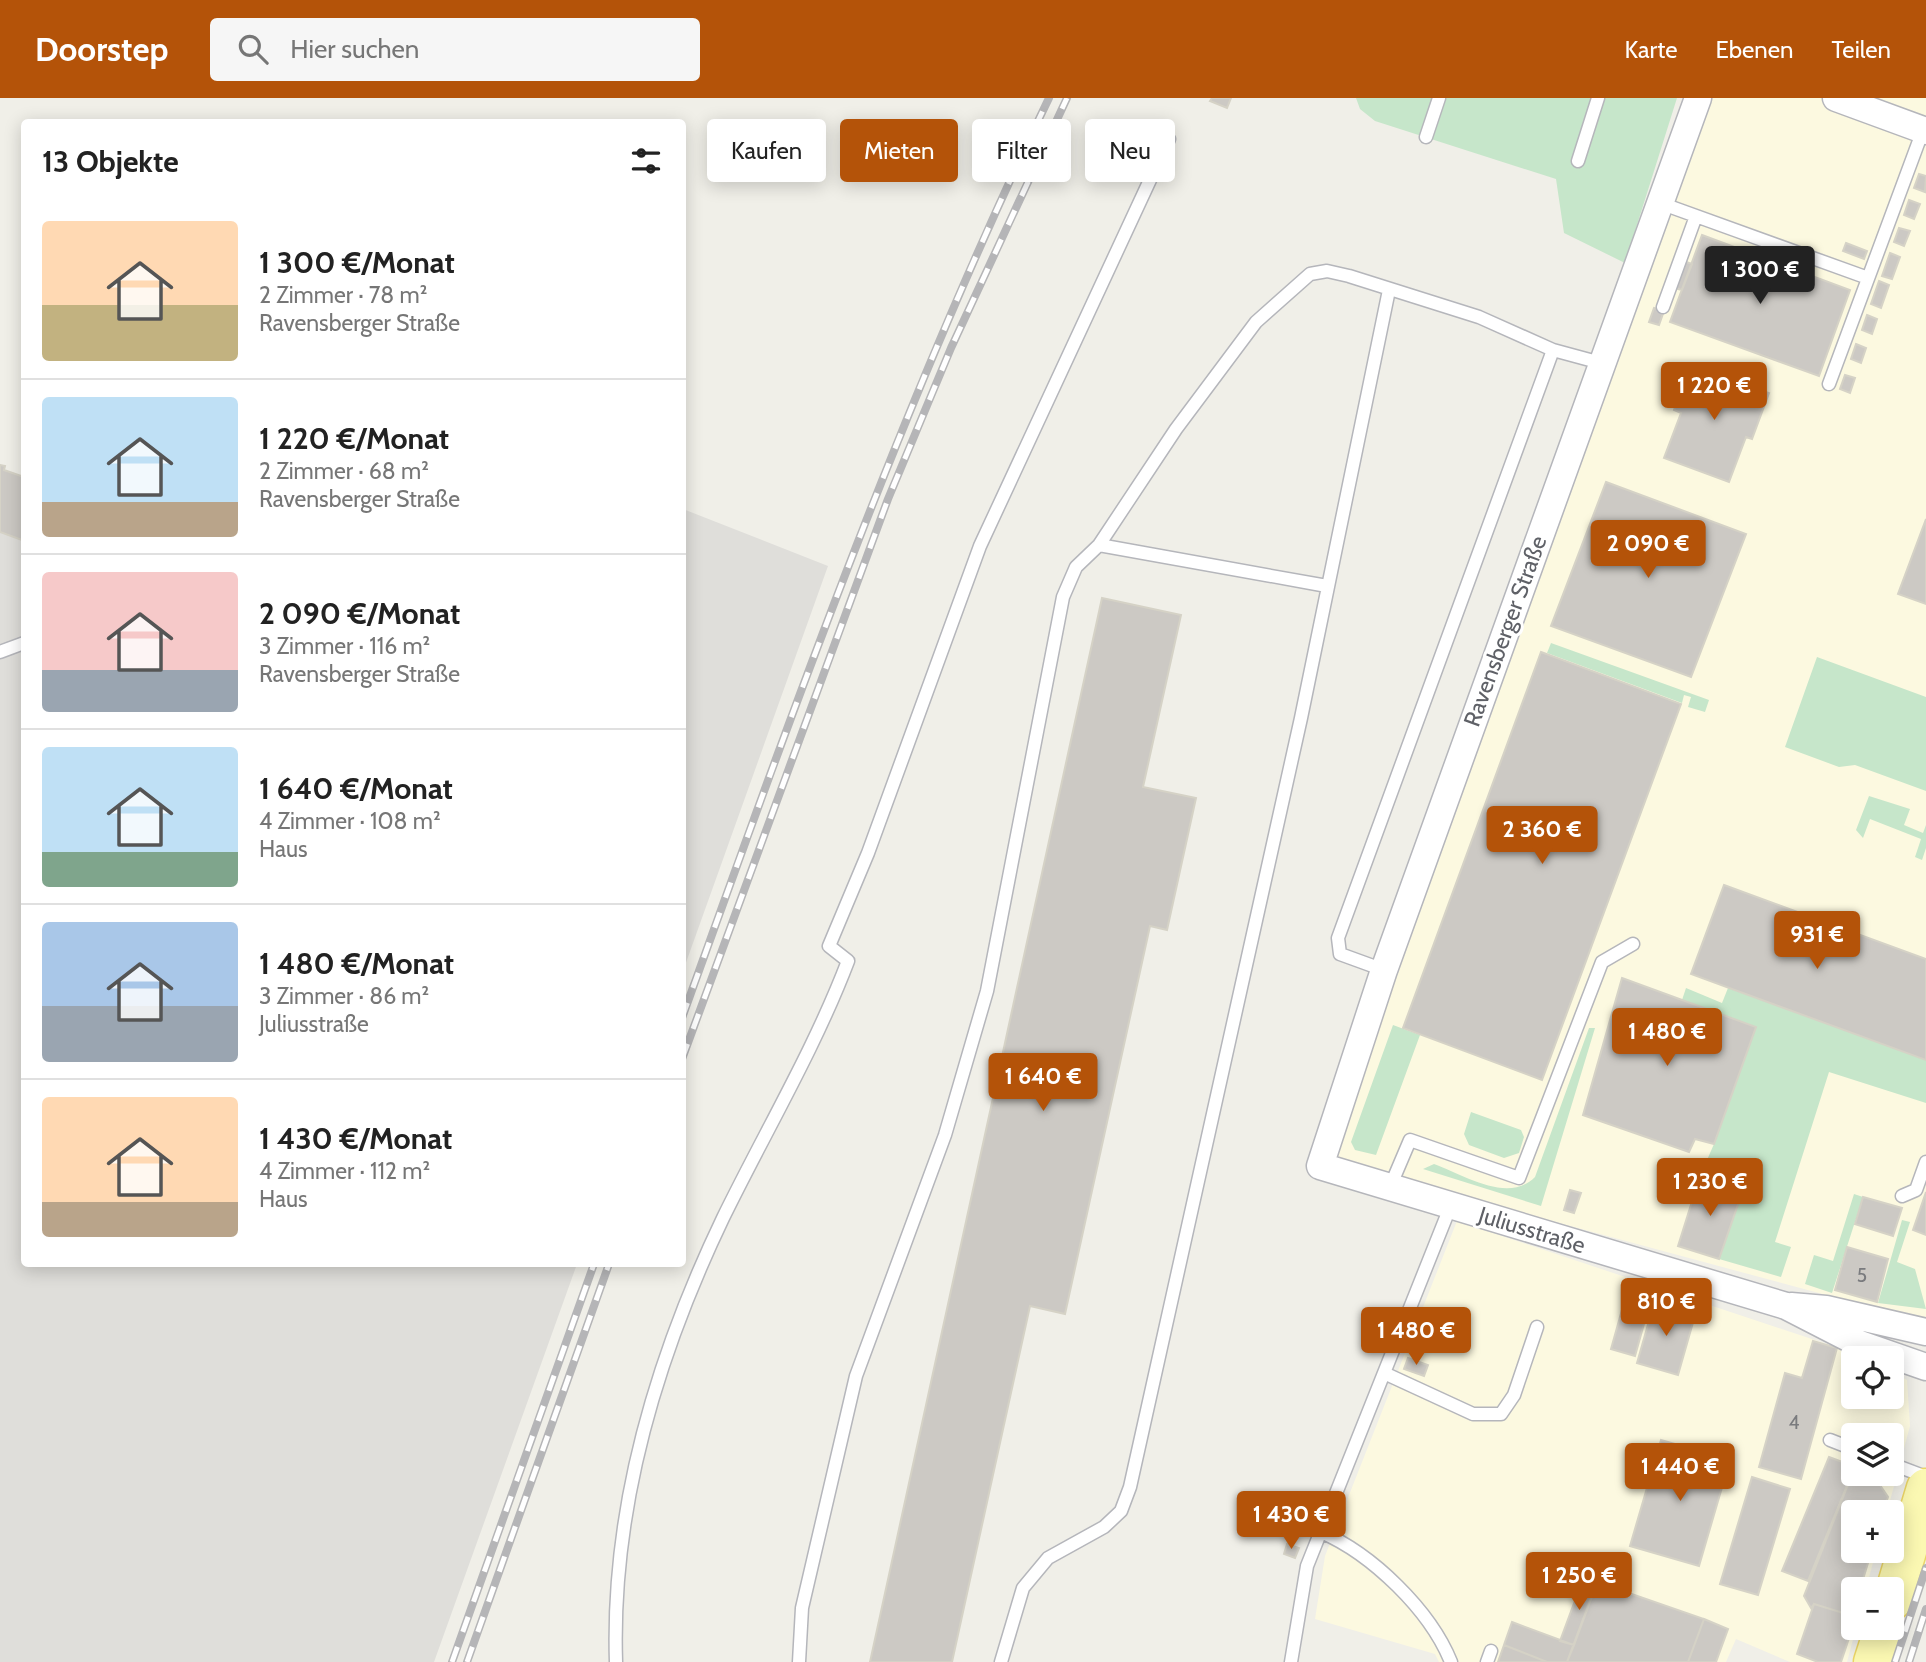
<!DOCTYPE html>
<html lang="de">
<head>
<meta charset="utf-8">
<style>
	body { margin:0; font-family:Cabin,sans-serif; background:#f6f6f6; color:#222; height:100vh; display:flex; flex-direction:column; font-size:26px; white-space:nowrap }
	* { box-sizing:border-box; margin:0 }
	p { font-size:23px; color:#767676 }
	.icon { flex:none; width:38px; height:38px; fill:none; stroke:currentColor; stroke-width:2; stroke-linecap:round; stroke-linejoin:round }
	.map { position:relative; flex:1; overflow:hidden }
	.drawer { position:absolute; left:21px; top:21px; width:665px; height:1148px; display:flex; flex-direction:column; background:#fff; border-radius:7px; box-shadow:0 4px 18px #0003 }
	.drawer>* { flex:none }
	.guide { position:absolute; left:707px; top:21px; width:665px; height:63px; display:flex; gap:14px }
	.controls { position:absolute; left:1841px; top:1248px; display:grid; gap:14px }
	.controls a { display:grid; place-items:center; width:63px; height:63px; border-radius:7px; background:#fff; box-shadow:0 4px 18px #0003; font-size:35px }
	.price { position:absolute; translate:-50% -60px; padding:0 16px; border-radius:7px; background:#b45309; color:#fff; font-size:23px; line-height:46px; filter:drop-shadow(0 2px 4px #0008) }
	.price::after { content:''; position:absolute; left:50%; top:42px; width:21px; height:16px; margin-left:-10px; background:inherit; clip-path:polygon(0 0,100% 0,50% 100%) }
	.price.current { background:#222; color:#fff }
	ul { padding:0; list-style:none }
	li { display:flex; align-items:center; gap:21px; height:175px; padding:0 21px }
	li+li { border-top:2px solid #e0e0e0 }
	li span { display:grid; place-items:center; flex:none; width:196px; height:140px; border-radius:7px; color:#555 }
	li>.icon { margin-inline-start:auto }
	span .icon { width:84px; height:84px; fill:#fffc; stroke-width:1 }
	li b { font-size:30px }
	h2 { display:flex; justify-content:space-between; align-items:center; height:84px; padding:0 21px; font-size:30px }
	.chip { padding:0 24px; border-radius:7px; background:#fff; box-shadow:0 4px 18px #0003; font-size:24px; line-height:63px }
	.chip.current { background:#b45309; color:#fff }
	header { display:flex; align-items:center; gap:42px; box-sizing:border-box; height:98px; padding:0 35px; background:#b45309; color:#fff }
	header strong { font-size:33px }
	nav { display:flex; gap:38px; margin-inline-start:auto; font-size:24px }
	.search { width:490px; height:63px; background:#f6f6f6; display:flex; align-items:center; gap:18px; box-sizing:border-box; padding:0 24px; border-radius:7px; color:#767676; font-size:26px }
	.map>svg:first-child { display:block }
	.commercial { fill:#fcf9e0; fill-rule:evenodd }
	.industrial { fill:#dfdeda }
	.green { fill:#c6e6ca }
	.building { fill:#ccc9c4; stroke:#d5d2c6; stroke-width:2 }
	.lines { fill:none; stroke-linecap:round; stroke-linejoin:round }
	.service-casing { stroke:#b5b6bb; stroke-width:15 }
	.minor-casing { stroke:#b5b6bb; stroke-width:29 }
	.primary-casing { stroke:#ebd566; stroke-width:41 }
	.service { stroke:#fff; stroke-width:12 }
	.minor { stroke:#fff; stroke-width:26 }
	.primary { stroke:#fbf8b2; stroke-width:38 }
	.rail-casing { stroke:#b5b5b7; stroke-width:8 }
	.rail { stroke:#fff; stroke-width:5; stroke-dasharray:16; stroke-linecap:butt }
	.labels { text-anchor:middle; dominant-baseline:central; stroke-width:6; stroke-linejoin:round; paint-order:stroke }
	.number-label { font-size:19px; fill:#7a7b7e }
	.street-label { font-size:23px; fill:#5f6167; stroke:#fff }
</style>
</head>
<body>
<header>
<strong>Doorstep</strong>
<div class="search"><svg class="icon" aria-label="search" viewBox="0 0 24 24"><circle cx="10" cy="10" r="6"/><path d="M15 15l6 6"/></svg>Hier suchen</div>
<nav><a>Karte</a><a>Ebenen</a><a>Teilen</a></nav>
</header>
<div class="map">
<svg width="1926" height="1564" viewBox="0 0 1926 1564">
	<rect width="100%" height="100%" fill="#f0efe8"/>
	<path class="commercial" d="M 1713,0 L 1926,0 L 1926,1224 L 1367,1073 L 1332,1059 Z
		M 1457,1123 L 1848,1253 L 1862,1260 L 1853,1260 L 1853,1298 L 1892,1298 L 1892,1274 L 1907,1282 L 1910,1328 L 1887,1414 L 1853,1414 L 1853,1452 L 1876,1453 L 1866,1491 L 1853,1491 L 1853,1530 L 1856,1530 L 1847,1564 L 1790,1564 L 1736,1541 L 1726,1564 L 1439,1564 L 1435,1556 L 1315,1521 L 1325,1458 ZM 1853,1337 L 1892,1337 L 1892,1376 L 1853,1376 Z"/>
	<path class="industrial" d="M 0,367 L 5,368 L 4,372 L 24,379 L 24,1166 L 577,1166 L 434,1564 L 0,1564 Z
		M 683,411 L 828,468 L 683,873 Z"/>
	<path class="green" d="M 1356,0 L 1677,0 L 1625,165 L 1564,135 L 1556,81 L 1375,23 L 1360,11 Z
		M 1551,545 L 1709,602 L 1705,614 L 1688,609 L 1691,599 L 1684,597 L 1682,605 L 1547,555 Z
		M 1817,559 L 1926,599 L 1926,693 L 1855,667 L 1839,669 L 1785,649 Z
		M 1869,698 L 1910,711 L 1904,727 L 1923,735 L 1926,727 L 1926,750 L 1922,762 L 1915,759 L 1921,741 L 1870,721 L 1863,740 L 1856,732 Z
		M 1686,890 L 1722,905 L 1728,890 L 1926,962 L 1926,1005 L 1829,974 L 1775,1144 L 1791,1149 L 1781,1179 L 1719,1161 L 1742,1095 L 1700,1078 L 1714,1046 L 1756,929 L 1682,902 Z
		M 1393,927 L 1420,937 L 1376,1057 L 1355,1052 L 1351,1044 Z
		M 1589,930 L 1595,930 L 1541,1108 L 1423,1071 L 1434,1066 C 1464,1077 1508,1106 1535,1079 Z
		M 1471,1014 L 1521,1032 L 1524,1039 L 1519,1055 L 1504,1060 L 1469,1047 L 1464,1036 Z
		M 1854,1096 L 1863,1099 L 1832,1195 L 1805,1186 L 1814,1157 L 1833,1163 Z
		M 1902,1122 L 1910,1124 L 1897,1164 L 1915,1171 L 1926,1211 L 1878,1205 Z"/>
	<path class="building" d="M 1212,0 L 1231,0 L 1227,10 L 1210,3 Z
		M 1919,76 L 1926,78 L 1925,94 L 1914,90 Z
		M 1909,102 L 1920,106 L 1914,121 L 1904,117 Z
		M 1899,130 L 1910,133 L 1904,148 L 1894,144 Z
		M 1702,137 L 1850,192 L 1819,278 L 1670,224 Z
		M 1846,145 L 1867,153 L 1864,161 L 1843,153 Z
		M 1890,155 L 1900,159 L 1892,181 L 1882,178 Z
		M 1681,162 L 1692,166 L 1682,192 L 1671,189 Z
		M 1879,183 L 1889,187 L 1881,210 L 1871,206 Z
		M 1654,210 L 1664,213 L 1659,227 L 1649,224 Z
		M 1867,217 L 1877,221 L 1872,236 L 1862,232 Z
		M 1856,246 L 1866,250 L 1861,265 L 1851,261 Z
		M 1691,267 L 1769,295 L 1752,341 L 1746,339 L 1729,384 L 1664,360 L 1681,315 L 1674,312 Z
		M 1845,277 L 1855,280 L 1850,295 L 1840,291 Z
		M 0,367 L 5,368 L 4,372 L 24,379 L 22,442 L 0,434 Z
		M 1606,384 L 1746,436 L 1691,579 L 1551,528 Z
		M 1926,421 L 1926,506 L 1898,496 Z
		M 1102,500 L 1181,517 L 1143,689 L 1196,700 L 1167,832 L 1150,828 L 1065,1216 L 1030,1208 L 952,1564 L 870,1564 Z
		M 1541,554 L 1681,606 L 1542,982 L 1403,930 Z
		M 1724,787 L 1926,861 L 1926,962 L 1691,876 Z
		M 1622,880 L 1756,929 L 1714,1046 L 1695,1041 L 1689,1054 L 1583,1017 Z
		M 1700,1078 L 1742,1095 L 1719,1161 L 1678,1148 Z
		M 1570,1092 L 1581,1095 L 1574,1115 L 1564,1112 Z
		M 1926,1094 L 1926,1137 L 1913,1132 Z
		M 1863,1099 L 1902,1110 L 1893,1138 L 1855,1126 Z
		M 1847,1149 L 1888,1161 L 1877,1204 L 1835,1192 Z
		M 1625,1201 L 1649,1208 L 1635,1258 L 1611,1251 Z
		M 1655,1202 L 1696,1214 L 1678,1277 L 1637,1265 Z
		M 1813,1243 L 1837,1250 L 1801,1381 L 1759,1369 L 1785,1275 L 1802,1280 Z
		M 1408,1260 L 1428,1267 L 1424,1278 L 1404,1271 Z
		M 1661,1342 L 1730,1362 L 1699,1468 L 1630,1448 Z
		M 1829,1359 L 1853,1368 L 1853,1373 L 1808,1483 L 1782,1473 Z
		M 1752,1379 L 1790,1391 L 1758,1497 L 1720,1486 Z
		M 1851,1379 L 1880,1387 L 1888,1399 L 1883,1414 L 1853,1414 L 1853,1452 L 1872,1452 L 1860,1491 L 1853,1491 L 1853,1512 L 1846,1516 L 1814,1506 L 1811,1510 L 1804,1498 Z
		M 1287,1446 L 1299,1450 L 1295,1460 L 1284,1456 Z
		M 1583,1481 L 1597,1485 L 1574,1547 L 1560,1543 Z
		M 1597,1484 L 1704,1521 L 1688,1564 L 1567,1564 Z
		M 1814,1506 L 1853,1518 L 1853,1528 L 1841,1564 L 1818,1564 L 1797,1556 Z
		M 1704,1521 L 1728,1531 L 1716,1564 L 1688,1564 Z
		M 1512,1524 L 1574,1547 L 1567,1564 L 1547,1564 L 1504,1547 Z
		M 1504,1547 L 1547,1564 L 1498,1564 Z"/>
	<g class="lines">
		<defs>
			<path id="service" d="M 1426,39 L 1439,0
				M 1578,63 L 1598,0
				M 1660,105 L 1868,180
				M 1663,209 L 1696,118
				M 1829,286 L 1923,32
				M 1099,447 L 1327,488
				M 0,554 L 24,545
				M 1384,872 L 1340,856 L 1338,840 L 1553,252 L 1601,265
				M 1390,1089 L 1410,1042 L 1519,1080 L 1602,864 L 1633,846
				M 1902,1098 L 1916,1092 L 1926,1064
				M 1384,1275 L 1473,1316 L 1501,1316 L 1514,1297 L 1537,1229
				M 1830,1342 L 1853,1351
				M 1892,1366 L 1926,1379
				M 1321,1434 C 1372,1456 1430,1512 1451,1564
				M 616,1564 C 611,1410 657,1258 723,1120 C 765,1034 814,952 848,863 L 829,848 L 868,755 L 980,448 L 1169,41
				M 799,1564 L 802,1510 L 856,1278 L 945,1037 L 987,893 L 1063,499 L 1076,469 L 1099,447 L 1176,331 L 1256,224 L 1310,176 L 1327,173 L 1349,178 L 1479,219 L 1553,252
				M 1001,1564 L 1023,1490 L 1048,1460 L 1104,1429 L 1121,1413 L 1130,1389 L 1301,620 L 1389,192
				M 1291,1564 L 1307,1468 L 1451,1107
				M 1487,1564 L 1491,1553"/>
			<path id="minor" d="M 1698,0 L 1384,872 L 1320,1068 L 1786,1208 L 1860,1246 L 1926,1269
				M 1836,0 L 1926,33
				M 1791,1208 L 1826,1211 L 1926,1234"/>
			<path id="primary" d="M 1892,1503 L 1926,1390
				M 1873,1564 L 1884,1530"/>
		</defs>
		<use href="#service" class="service-casing"/>
		<use href="#minor" class="minor-casing"/>
		<use href="#primary" class="primary-casing"/>
		<use href="#service" class="service"/>
		<use href="#minor" class="minor"/>
		<use href="#primary" class="primary"/>
		<defs>
			<path id="rail" d="M 682,920 C 794,609 905,298 1049,0
				M 682,961 L 888,401 L 951,250 L 1067,0
				M 452,1564 L 594,1166
				M 467,1564 L 609,1166
				M 1895,1564 L 1926,1470
				M 1909,1564 L 1926,1511"/>
		</defs>
		<use href="#rail" class="rail-casing"/>
		<use href="#rail" class="rail"/>
	</g>
	<g class="labels">
		<g class="number-label">
			<text x="1862" y="1177">5</text>
			<text x="1794" y="1324">4</text>
		</g>
		<g class="street-label">
			<text transform="translate(1505 533) rotate(-70)">Ravensberger Straße</text>
			<text transform="translate(1532 1132) rotate(17)">Juliusstraße</text>
		</g>
	</g>
</svg>
<div class="controls">
<a><svg class="icon" aria-label="locate" viewBox="0 0 24 24"><circle cx="12" cy="12" r="6"/><path d="M12 2v4M12 18v4M2 12h4M18 12h4"/></svg></a>
<a><svg class="icon" aria-label="layers" viewBox="0 0 24 24"><path d="M12 4l9 5-9 5-9-5zM3 14l9 5 9-5"/></svg></a>
<a>+</a>
<a>−</a>
</div>
<b class="price current" style="left:1760px;top:208px">1 300 €</b>
<b class="price" style="left:1714px;top:324px">1 220 €</b>
<b class="price" style="left:1648px;top:482px">2 090 €</b>
<b class="price" style="left:1542px;top:768px">2 360 €</b>
<b class="price" style="left:1817px;top:873px">931 €</b>
<b class="price" style="left:1667px;top:970px">1 480 €</b>
<b class="price" style="left:1043px;top:1015px">1 640 €</b>
<b class="price" style="left:1710px;top:1120px">1 230 €</b>
<b class="price" style="left:1666px;top:1240px">810 €</b>
<b class="price" style="left:1416px;top:1269px">1 480 €</b>
<b class="price" style="left:1680px;top:1405px">1 440 €</b>
<b class="price" style="left:1291px;top:1453px">1 430 €</b>
<b class="price" style="left:1579px;top:1514px">1 250 €</b>
<div class="guide">
<a class="chip">Kaufen</a>
<a class="chip current">Mieten</a>
<a class="chip">Filter</a>
<a class="chip">Neu</a>
</div>
<section class="drawer">
<h2>13 Objekte<svg class="icon" aria-label="filters" viewBox="0 0 24 24"><path d="M4 7h16M4 17h16"/><circle cx="9" cy="7" r="2"/><circle cx="15" cy="17" r="2"/></svg></h2>
<ul>
<li><span style="background:linear-gradient(#ffd9b3 60%,#c2b280 0)"><svg class="icon" aria-label="home" viewBox="0 0 24 24"><path d="M3 11l9-7 9 7M6 9v11h12V9"/></svg></span><div><b>1 300 €/Monat</b><p>2 Zimmer · 78 m²</p><p>Ravensberger Straße</p></div></li>
<li><span style="background:linear-gradient(#bfe0f5 75%,#b9a48a 0)"><svg class="icon" aria-label="home" viewBox="0 0 24 24"><path d="M3 11l9-7 9 7M6 9v11h12V9"/></svg></span><div><b>1 220 €/Monat</b><p>2 Zimmer · 68 m²</p><p>Ravensberger Straße</p></div></li>
<li><span style="background:linear-gradient(#f6c9c9 70%,#9aa5b1 0)"><svg class="icon" aria-label="home" viewBox="0 0 24 24"><path d="M3 11l9-7 9 7M6 9v11h12V9"/></svg></span><div><b>2 090 €/Monat</b><p>3 Zimmer · 116 m²</p><p>Ravensberger Straße</p></div></li>
<li><span style="background:linear-gradient(#bfe0f5 75%,#7fa58c 0)"><svg class="icon" aria-label="home" viewBox="0 0 24 24"><path d="M3 11l9-7 9 7M6 9v11h12V9"/></svg></span><div><b>1 640 €/Monat</b><p>4 Zimmer · 108 m²</p><p>Haus</p></div></li>
<li><span style="background:linear-gradient(#a9c7e8 60%,#9aa5b1 0)"><svg class="icon" aria-label="home" viewBox="0 0 24 24"><path d="M3 11l9-7 9 7M6 9v11h12V9"/></svg></span><div><b>1 480 €/Monat</b><p>3 Zimmer · 86 m²</p><p>Juliusstraße</p></div></li>
<li><span style="background:linear-gradient(#ffd9b3 75%,#b9a48a 0)"><svg class="icon" aria-label="home" viewBox="0 0 24 24"><path d="M3 11l9-7 9 7M6 9v11h12V9"/></svg></span><div><b>1 430 €/Monat</b><p>4 Zimmer · 112 m²</p><p>Haus</p></div></li>
</ul>
</section>
</div>
</body>
</html>
